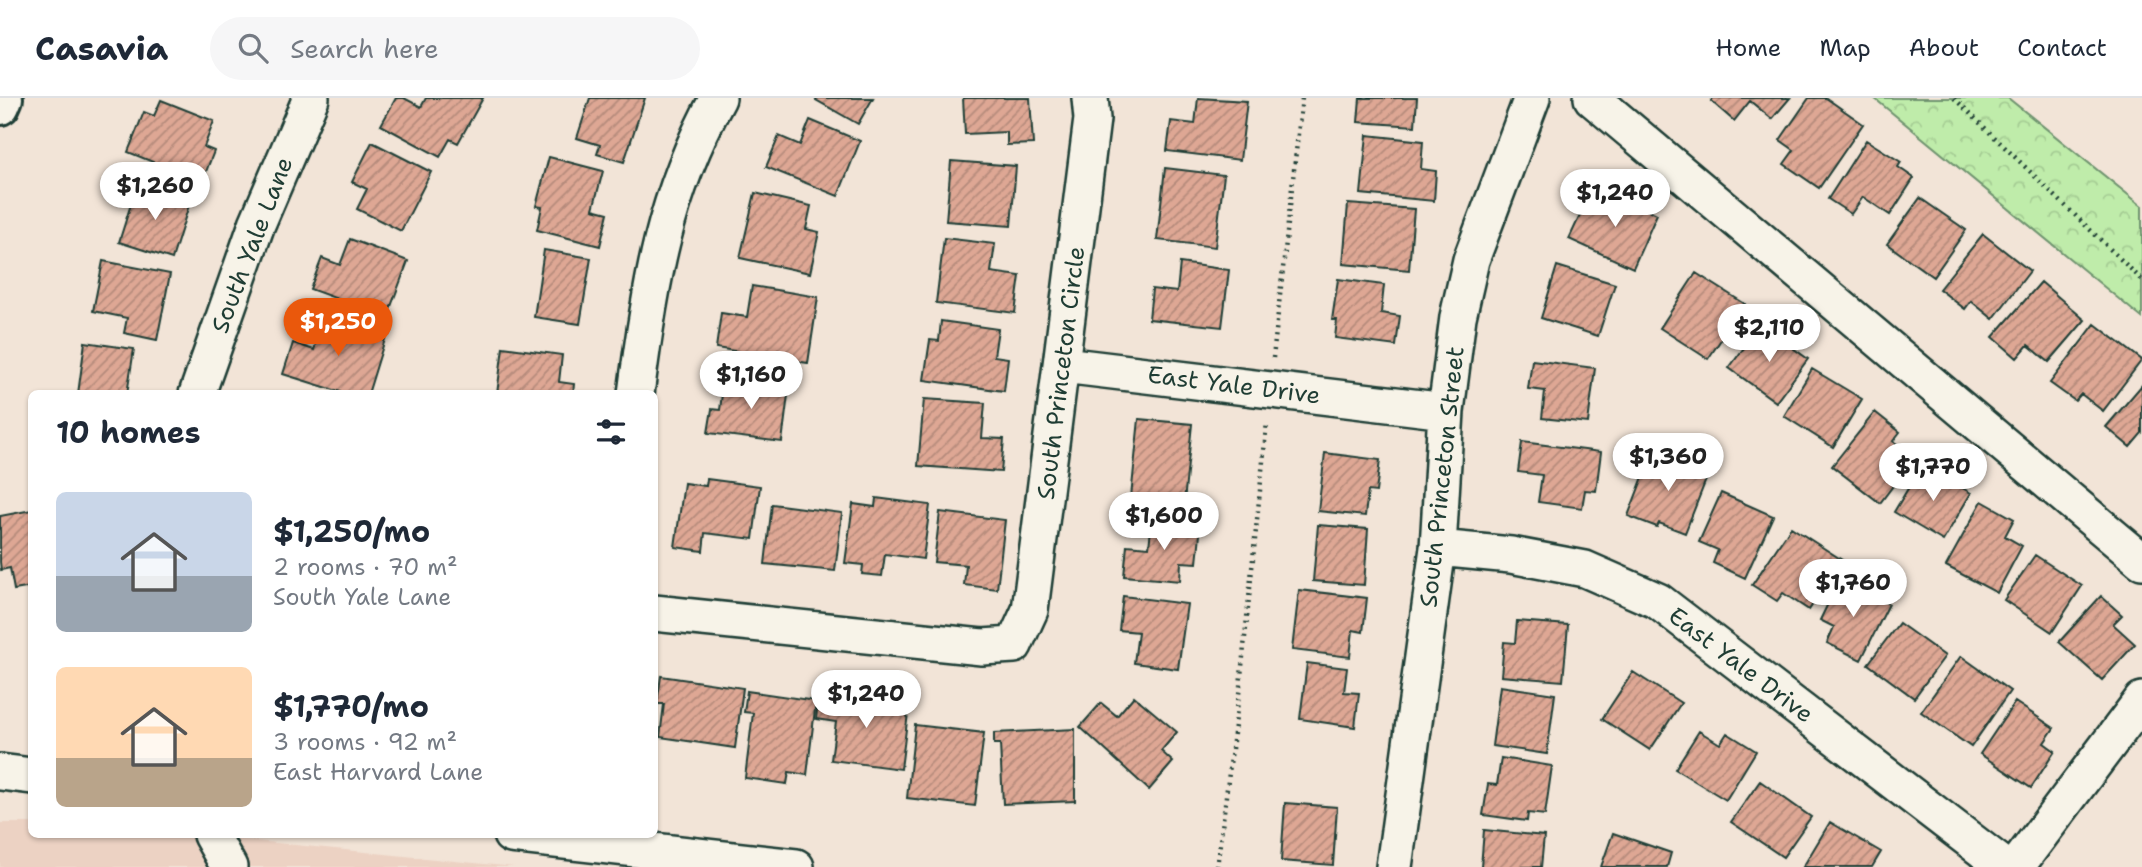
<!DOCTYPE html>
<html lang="en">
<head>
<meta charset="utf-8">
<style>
	body { margin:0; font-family:"Shantell Sans",sans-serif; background:#f6f6f7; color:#1f2937; height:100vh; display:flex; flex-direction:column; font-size:26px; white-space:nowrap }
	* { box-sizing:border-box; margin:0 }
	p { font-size:23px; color:#747a83 }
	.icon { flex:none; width:38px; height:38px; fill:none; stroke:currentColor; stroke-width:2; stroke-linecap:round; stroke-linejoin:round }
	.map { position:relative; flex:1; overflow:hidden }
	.drawer { position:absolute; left:28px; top:292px; width:630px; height:448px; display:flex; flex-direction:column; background:#fff; border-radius:10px; box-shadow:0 2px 5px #0004 }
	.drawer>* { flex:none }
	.price { position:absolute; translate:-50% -60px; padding:0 16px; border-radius:24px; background:#fff; color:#222; font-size:23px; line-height:46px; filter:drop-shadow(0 2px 4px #0008) }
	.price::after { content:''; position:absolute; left:50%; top:42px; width:21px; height:16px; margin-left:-10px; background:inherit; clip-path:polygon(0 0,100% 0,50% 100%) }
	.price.selected { background:#ea580c; color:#fff }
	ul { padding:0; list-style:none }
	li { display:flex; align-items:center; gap:21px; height:175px; padding:0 28px }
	li span { display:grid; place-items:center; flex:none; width:196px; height:140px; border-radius:10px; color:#555 }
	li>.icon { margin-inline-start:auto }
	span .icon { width:84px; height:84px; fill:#fffc; stroke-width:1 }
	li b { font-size:30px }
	h2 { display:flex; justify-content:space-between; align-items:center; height:84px; padding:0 28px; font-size:30px }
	header { display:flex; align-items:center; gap:42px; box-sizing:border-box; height:98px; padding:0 35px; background:#fff; border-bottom:2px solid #e0e1e3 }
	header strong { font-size:33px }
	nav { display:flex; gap:38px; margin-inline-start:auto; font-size:24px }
	.search { width:490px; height:63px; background:#f6f6f7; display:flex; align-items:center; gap:18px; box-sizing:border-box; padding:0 24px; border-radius:38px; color:#747a83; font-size:26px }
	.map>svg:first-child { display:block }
	.built { fill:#ecd2c3 }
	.park { fill:url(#park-crowns); stroke:#6f946f; stroke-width:2 }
	.building { fill:url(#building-hatch); stroke:#1f3d34; stroke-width:2 }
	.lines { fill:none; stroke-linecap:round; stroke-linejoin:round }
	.minor-casing { stroke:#1f3d34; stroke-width:40 }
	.major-casing { stroke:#1f3d34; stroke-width:44 }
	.path { stroke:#1f3d34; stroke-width:4.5; stroke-dasharray:2 5; stroke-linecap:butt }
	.minor { stroke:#f7f3e8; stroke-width:35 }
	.major { stroke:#f7f3e8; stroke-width:38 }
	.labels { text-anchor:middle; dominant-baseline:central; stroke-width:5; stroke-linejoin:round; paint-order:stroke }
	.street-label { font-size:24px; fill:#1f3d34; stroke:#f7f3e8 }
</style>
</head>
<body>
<header>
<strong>Casavia</strong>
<div class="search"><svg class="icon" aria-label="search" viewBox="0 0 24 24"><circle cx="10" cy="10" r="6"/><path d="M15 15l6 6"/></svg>Search here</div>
<nav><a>Home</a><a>Map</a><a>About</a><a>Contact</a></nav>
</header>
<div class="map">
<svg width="2142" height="769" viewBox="0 0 2142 769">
	<defs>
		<pattern id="park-crowns" width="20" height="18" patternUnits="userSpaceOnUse" patternTransform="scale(1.75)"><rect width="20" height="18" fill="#bfecaa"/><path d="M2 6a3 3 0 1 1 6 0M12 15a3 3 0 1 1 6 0" fill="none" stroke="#a4cb93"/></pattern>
		<pattern id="building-hatch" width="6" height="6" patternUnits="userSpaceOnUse" patternTransform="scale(1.75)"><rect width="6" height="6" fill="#dea794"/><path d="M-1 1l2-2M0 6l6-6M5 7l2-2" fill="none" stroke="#b3897a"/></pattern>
	</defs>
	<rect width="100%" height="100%" fill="#f2e4d7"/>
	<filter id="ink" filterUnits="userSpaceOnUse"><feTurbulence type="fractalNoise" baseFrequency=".0143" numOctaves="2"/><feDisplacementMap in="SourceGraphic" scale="14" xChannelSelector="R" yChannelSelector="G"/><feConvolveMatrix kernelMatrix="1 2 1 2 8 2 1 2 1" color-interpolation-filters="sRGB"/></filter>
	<g filter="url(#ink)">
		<path class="built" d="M 0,725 L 31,725 L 32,737 L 197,737 L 514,769 L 0,769 Z"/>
		<path class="park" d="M 1874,0 L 2008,0 L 2142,108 L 2142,220 Z"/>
		<path class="building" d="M 396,0 L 404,0 L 421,9 L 426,0 L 483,0 L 458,45 L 450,41 L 440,59 L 381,27 Z
			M 590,0 L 645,0 L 624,64 L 597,56 L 600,47 L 577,40 Z
			M 817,0 L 873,0 L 858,26 L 816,2 Z
			M 963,0 L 1030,0 L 1033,46 L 1007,47 L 1007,34 L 965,36 Z
			M 1198,0 L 1247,3 L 1240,62 L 1167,53 L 1171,23 L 1195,26 Z
			M 1360,0 L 1417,0 L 1415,28 L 1358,24 Z
			M 1713,0 L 1790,0 L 1772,21 L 1750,3 L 1734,23 L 1711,3 Z
			M 1809,0 L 1826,0 L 1863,26 L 1819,90 L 1784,66 L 1794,52 L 1780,42 Z
			M 161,2 L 214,23 L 204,49 L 214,53 L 202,84 L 128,54 L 144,14 L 154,18 Z
			M 810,22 L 860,43 L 838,98 L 766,69 L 779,38 L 800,47 Z
			M 1367,37 L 1423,43 L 1421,71 L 1436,73 L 1434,103 L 1361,96 Z
			M 1866,42 L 1901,64 L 1898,69 L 1914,80 L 1890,117 L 1863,99 L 1851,116 L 1828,101 Z
			M 372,44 L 431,74 L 401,133 L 357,111 L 367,91 L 352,84 Z
			M 549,59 L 603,73 L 593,111 L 608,115 L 600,148 L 537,132 L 542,109 L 536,108 Z
			M 951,63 L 1016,68 L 1011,128 L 946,123 Z
			M 1165,70 L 1224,77 L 1215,149 L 1157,142 Z
			M 137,87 L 190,104 L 172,161 L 119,144 Z
			M 1604,92 L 1657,116 L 1633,170 L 1569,141 L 1583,111 L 1593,115 Z
			M 755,95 L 811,108 L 806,131 L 819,134 L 810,175 L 740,160 Z
			M 1920,100 L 1966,132 L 1933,179 L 1887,146 Z
			M 1348,106 L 1414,111 L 1409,172 L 1343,166 Z
			M 1983,136 L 2030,173 L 1993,221 L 1971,203 L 1965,211 L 1939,191 Z
			M 944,140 L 995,146 L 991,174 L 1020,178 L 1015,215 L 936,205 Z
			M 350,141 L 408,163 L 387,219 L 310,191 L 322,160 L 340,167 Z
			M 544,152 L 591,160 L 580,226 L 534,219 Z
			M 103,163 L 170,176 L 157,242 L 124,235 L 127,220 L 93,213 Z
			M 1180,165 L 1229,172 L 1222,229 L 1149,221 L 1152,191 L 1177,194 Z
			M 1557,168 L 1615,186 L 1598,238 L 1541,220 Z
			M 1696,175 L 1745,206 L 1708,261 L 1660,230 Z
			M 1338,181 L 1384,187 L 1381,215 L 1400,218 L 1396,248 L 1335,240 L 1337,222 L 1332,222 Z
			M 2041,184 L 2085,222 L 2049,264 L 2028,247 L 2017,260 L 1993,239 Z
			M 752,188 L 818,199 L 808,265 L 716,250 L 721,215 L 747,219 Z
			M 325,219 L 386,238 L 368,296 L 347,296 L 283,276 L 293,245 L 314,252 Z
			M 941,223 L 998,231 L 994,258 L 1008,260 L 1004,293 L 924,282 L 930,242 L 939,243 Z
			M 2095,226 L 2142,262 L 2103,313 L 2081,296 L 2075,303 L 2050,285 Z
			M 1761,227 L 1808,261 L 1776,304 L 1729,270 Z
			M 85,244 L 134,251 L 127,296 L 78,296 Z
			M 503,249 L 562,257 L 559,284 L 574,286 L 573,296 L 497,296 Z
			M 1532,262 L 1595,270 L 1588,325 L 1542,320 L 1545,293 L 1528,291 Z
			M 1812,271 L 1862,301 L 1833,349 L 1784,318 Z
			M 724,280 L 789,289 L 782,344 L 708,335 L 712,311 L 720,312 Z
			M 2142,287 L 2142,335 L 2130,349 L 2106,329 Z
			M 924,301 L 985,305 L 982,340 L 1004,341 L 1001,374 L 918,368 Z
			M 1875,314 L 1900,334 L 1893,343 L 1914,360 L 1880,405 L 1832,368 Z
			M 1139,321 L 1192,326 L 1184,404 L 1131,399 Z
			M 1522,344 L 1601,354 L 1596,393 L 1585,392 L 1582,410 L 1538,404 L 1542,377 L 1518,374 Z
			M 1653,353 L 1709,374 L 1685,435 L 1659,425 L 1657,429 L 1628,418 Z
			M 1325,355 L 1380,362 L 1376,394 L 1368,393 L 1365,418 L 1318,413 Z
			M 1922,367 L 1971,395 L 1943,443 L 1894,414 Z
			M 707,381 L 760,388 L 753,441 L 705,435 L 703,453 L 675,449 L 684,385 L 706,388 Z
			M 1721,395 L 1773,418 L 1745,480 L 1713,465 L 1718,452 L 1699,444 Z
			M 876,400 L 930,407 L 923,461 L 885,456 L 882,478 L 862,476 L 863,467 L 845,465 L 853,406 L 875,409 Z
			M 1982,403 L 2014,421 L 2005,438 L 2022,448 L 1997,495 L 1946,468 Z
			M 772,406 L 842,415 L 835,473 L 765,466 Z
			M 32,412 L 32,489 L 14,492 L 10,470 L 1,472 L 0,464 L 0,418 Z
			M 940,414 L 1005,422 L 997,491 L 964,487 L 966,467 L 934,464 Z
			M 1152,422 L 1201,427 L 1197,465 L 1181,464 L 1180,483 L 1124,478 L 1127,447 L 1149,449 Z
			M 1318,427 L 1368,431 L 1364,487 L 1313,483 Z
			M 1791,429 L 1842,462 L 1809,512 L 1783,495 L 1777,503 L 1752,487 Z
			M 2035,457 L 2082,488 L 2052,534 L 2004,502 Z
			M 1839,483 L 1889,506 L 1861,562 L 1827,545 L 1834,529 L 1820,522 Z
			M 1299,492 L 1367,500 L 1363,534 L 1353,532 L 1350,559 L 1292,552 Z
			M 1123,498 L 1187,506 L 1178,571 L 1134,565 L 1138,534 L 1119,532 Z
			M 2101,498 L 2122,517 L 2113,526 L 2135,546 L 2102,582 L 2059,544 Z
			M 1517,523 L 1568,527 L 1563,583 L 1501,578 L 1504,544 L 1515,545 Z
			M 1899,525 L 1945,558 L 1914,600 L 1868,566 Z
			M 1961,558 L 2010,593 L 1971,649 L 1921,614 Z
			M 1307,565 L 1347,570 L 1344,594 L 1359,595 L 1355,629 L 1300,621 Z
			M 1633,574 L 1681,605 L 1650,652 L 1602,621 Z
			M 661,578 L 743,590 L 735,650 L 660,639 L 664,606 L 657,606 Z
			M 1500,588 L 1555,596 L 1547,656 L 1492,648 Z
			M 747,593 L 816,603 L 807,677 L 789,674 L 787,686 L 745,680 L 753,615 L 744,614 Z
			M 819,596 L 909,607 L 901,671 L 831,662 L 836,624 L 816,621 Z
			M 1134,598 L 1177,634 L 1161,653 L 1173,664 L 1149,692 L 1080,629 L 1101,605 L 1117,618 Z
			M 2015,604 L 2054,630 L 2044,645 L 2055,653 L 2031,690 L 1980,656 Z
			M 915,627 L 984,635 L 975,708 L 907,700 Z
			M 1075,631 L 1075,703 L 1003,706 L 1000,646 L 994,646 L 994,635 Z
			M 1699,633 L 1720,646 L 1727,635 L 1756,653 L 1726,702 L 1675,671 Z
			M 1501,660 L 1552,668 L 1545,717 L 1528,715 L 1527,723 L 1483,717 L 1488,686 L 1497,687 Z
			M 1760,683 L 1811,719 L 1783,759 L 1731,724 Z
			M 1285,705 L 1337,709 L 1333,767 L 1281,763 Z
			M 1830,724 L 1881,754 L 1872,769 L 1803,769 Z
			M 1484,732 L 1544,738 L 1541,769 L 1481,769 Z
			M 1613,735 L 1671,755 L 1667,769 L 1601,769 Z"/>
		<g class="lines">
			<defs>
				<path id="minor" d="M 1592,0 L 2142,463
					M 1063,267 L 1446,313
					M 197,296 L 257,126 L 311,0
					M 636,296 C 650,187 664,97 718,0
					M 1438,450 L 1511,457 L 1585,471 L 1658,503 L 2005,769
					M 654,515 L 982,549 L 1014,547 L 1030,512 L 1092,21 L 1090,0
					M 0,674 L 32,678
					M 211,737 L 229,769
					M 511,737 L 796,769
					M 1394,769 L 1438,450 L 1446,313 L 1458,219 L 1471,162 L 1532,0
					M 2016,769 L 2142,602"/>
				<path id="major" d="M 0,7 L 3,0"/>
			</defs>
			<use href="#minor" class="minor-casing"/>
			<use href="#major" class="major-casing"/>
			<path class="path" d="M 1954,0 L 2142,182
				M 1273,260 L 1302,0
				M 1217,769 L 1240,588 L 1267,324"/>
			<use href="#minor" class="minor"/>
			<use href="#major" class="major"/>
		</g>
	</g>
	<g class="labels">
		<g class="street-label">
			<text transform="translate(252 147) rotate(-69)">South Yale Lane</text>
			<text transform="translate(1061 275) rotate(-83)">South Princeton Circle</text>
			<text transform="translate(1234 287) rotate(7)">East Yale Drive</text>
			<text transform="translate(1442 379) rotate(-84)">South Princeton Street</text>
			<text transform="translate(1741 567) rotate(37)">East Yale Drive</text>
		</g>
	</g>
</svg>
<b class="price" style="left:155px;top:124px">$1,260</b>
<b class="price" style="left:1615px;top:131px">$1,240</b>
<b class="price selected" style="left:338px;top:260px">$1,250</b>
<b class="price" style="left:1769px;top:266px">$2,110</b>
<b class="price" style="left:751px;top:313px">$1,160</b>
<b class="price" style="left:1668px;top:395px">$1,360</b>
<b class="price" style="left:1933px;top:405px">$1,770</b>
<b class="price" style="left:1164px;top:454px">$1,600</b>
<b class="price" style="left:1853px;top:521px">$1,760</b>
<b class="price" style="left:866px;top:632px">$1,240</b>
<section class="drawer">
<h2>10 homes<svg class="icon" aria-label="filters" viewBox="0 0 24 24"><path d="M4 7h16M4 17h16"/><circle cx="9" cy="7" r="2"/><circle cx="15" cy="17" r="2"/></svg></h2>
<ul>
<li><span style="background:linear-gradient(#c9d6e8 60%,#9aa5b1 0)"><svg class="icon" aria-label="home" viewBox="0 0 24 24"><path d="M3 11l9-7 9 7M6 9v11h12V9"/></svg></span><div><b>$1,250/mo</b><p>2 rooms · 70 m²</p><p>South Yale Lane</p></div></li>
<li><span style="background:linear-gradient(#ffd9b3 65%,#b9a48a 0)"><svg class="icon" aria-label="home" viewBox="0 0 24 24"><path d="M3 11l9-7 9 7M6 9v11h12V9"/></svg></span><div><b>$1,770/mo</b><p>3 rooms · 92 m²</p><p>East Harvard Lane</p></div></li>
</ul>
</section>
</div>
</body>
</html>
